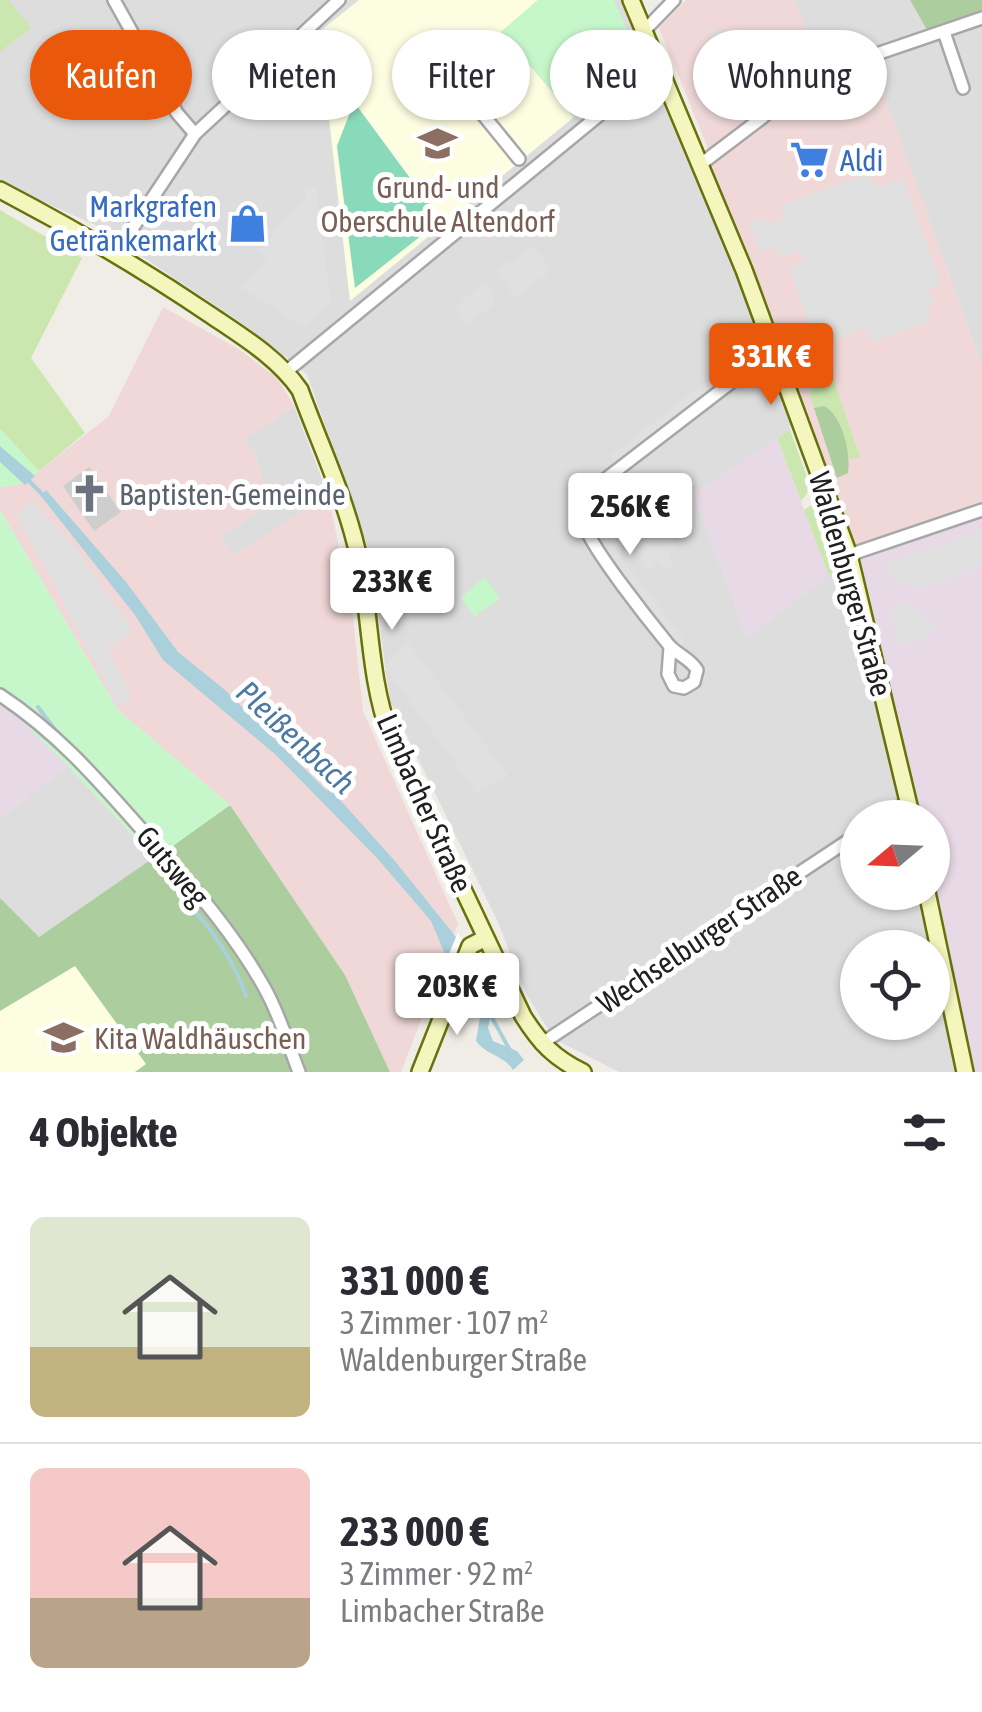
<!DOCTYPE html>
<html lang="de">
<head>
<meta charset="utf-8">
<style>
	body { margin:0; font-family:"Asap Condensed",sans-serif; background:#f2f2f3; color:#2b2b33; height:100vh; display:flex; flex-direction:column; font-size:38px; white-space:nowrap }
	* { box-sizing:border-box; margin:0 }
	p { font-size:32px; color:#7c7c81 }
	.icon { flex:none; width:55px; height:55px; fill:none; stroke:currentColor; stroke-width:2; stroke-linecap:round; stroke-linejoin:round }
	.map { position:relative; height:1072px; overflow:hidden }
	.sheet { display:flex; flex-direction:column; background:#fff; flex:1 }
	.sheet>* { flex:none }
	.banner { position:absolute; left:30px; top:30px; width:922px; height:90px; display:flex; gap:20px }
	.needle { width:65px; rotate:251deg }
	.buttons { position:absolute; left:840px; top:800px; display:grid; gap:20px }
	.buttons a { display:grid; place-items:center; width:110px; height:110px; border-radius:50%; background:#fff; box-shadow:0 2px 8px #0004; font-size:50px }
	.price { position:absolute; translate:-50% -85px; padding:0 22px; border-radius:10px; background:#fff; color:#222; font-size:32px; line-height:65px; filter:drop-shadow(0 2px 5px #0008) }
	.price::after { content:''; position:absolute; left:50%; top:60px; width:30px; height:22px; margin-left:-15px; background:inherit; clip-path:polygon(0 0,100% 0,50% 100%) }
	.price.current { background:#ea580c; color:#fff }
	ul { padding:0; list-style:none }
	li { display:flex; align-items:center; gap:30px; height:250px; padding:0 30px }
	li+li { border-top:2px solid #e1e1e2 }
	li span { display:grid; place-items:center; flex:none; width:280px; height:200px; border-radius:15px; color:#555 }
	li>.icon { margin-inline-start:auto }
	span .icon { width:120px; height:120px; fill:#fffc; stroke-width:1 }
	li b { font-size:42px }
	h2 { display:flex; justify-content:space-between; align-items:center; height:120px; padding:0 30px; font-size:42px }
	.pill { padding:0 35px; border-radius:45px; background:#fff; box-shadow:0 2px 8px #0004; font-size:35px; line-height:90px }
	.pill.current { background:#ea580c; color:#fff }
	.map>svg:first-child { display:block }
	.residential { fill:#dedddd; fill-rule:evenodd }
	.commercial { fill:#efd8d7 }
	.industrial { fill:#e8d9e6 }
	.education { fill:#fdfde2 }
	.religious { fill:#cecece }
	.grass { fill:#cbe7af }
	.forest { fill:#accd9d }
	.park { fill:#c6f7ca }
	.pitch { fill:#89daba }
	.parking { fill:#e0e0e0 }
	.water { fill:#a9d0db }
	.pier { fill:#fff }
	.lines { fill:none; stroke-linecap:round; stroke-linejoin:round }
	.stream { stroke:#a9d0db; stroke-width:4 }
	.street-casing { stroke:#a7a7a7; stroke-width:16 }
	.secondary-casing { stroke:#68720b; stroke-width:20 }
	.street { stroke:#fff; stroke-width:11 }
	.secondary { stroke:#f4f6be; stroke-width:15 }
	.labels { text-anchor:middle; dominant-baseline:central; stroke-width:10; stroke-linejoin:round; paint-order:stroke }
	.shop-label { font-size:30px; fill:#366cbe; stroke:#fff; text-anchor:start }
	.education-label { font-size:30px; fill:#785e54; stroke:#fff }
	.worship-label { font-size:30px; fill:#5b616d; stroke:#fff; text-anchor:start }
	.street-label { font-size:30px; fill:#202020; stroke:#fff }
	.water-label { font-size:32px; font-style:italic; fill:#4d79a3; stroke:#fff }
</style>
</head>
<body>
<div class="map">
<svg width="982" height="1072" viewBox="0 0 982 1072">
	<rect width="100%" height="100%" fill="#f0ede6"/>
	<path class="residential" d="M 0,0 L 621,0 L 701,164 L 793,402 L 790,430 L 694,494 L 747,637 L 841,567 L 849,555 L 912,817 L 858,818 L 858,892 L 931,893 L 974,1072 L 619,1072 L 554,1039 L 527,995 L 497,920 L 390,701 L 372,570 L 366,542 L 307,374 L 249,328 L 95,225 L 0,182 ZM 858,948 L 932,948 L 932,1022 L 858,1022 Z
		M 794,0 L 910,0 L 927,29 L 982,10 L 982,366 L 870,56 L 824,72 Z
		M 294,406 L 328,495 L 234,556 L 220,538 L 270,503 L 255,455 L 244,439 Z
		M 68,766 L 155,859 L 39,937 L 0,898 L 0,818 Z"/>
	<path class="commercial" d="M 686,0 L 794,0 L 824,72 L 870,55 L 982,366 L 982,510 L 849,555 L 701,164 L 711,156 L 659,28 Z
		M 163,307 L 240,350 L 277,378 L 294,406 L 244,439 L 255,455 L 270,503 L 220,538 L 234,555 L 328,495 L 352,609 L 363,711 L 458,924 L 401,1072 L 390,1072 L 345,975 L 230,805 L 118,710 L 0,510 L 0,487 L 17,485 L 39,471 L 109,416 Z"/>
	<path class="industrial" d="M 777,438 L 829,576 L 747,637 L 694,494 Z
		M 982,510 L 982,1072 L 974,1072 L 931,893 L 932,818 L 912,817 L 849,555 Z
		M 4,703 L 68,766 L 0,818 L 0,706 Z"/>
	<path class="education" d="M 359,0 L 538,0 L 501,32 L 574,117 L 350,301 L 319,32 Z
		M 75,965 L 147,1065 L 135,1072 L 0,1072 L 0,1011 Z"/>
	<path class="religious" d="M 89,467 L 121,512 L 94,531 L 63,486 Z"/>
	<path class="grass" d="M 0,0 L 9,0 L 31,28 L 0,52 Z
		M 0,210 L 82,258 L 31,358 L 85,433 L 39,471 L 0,429 Z
		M 828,362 L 860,458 L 850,459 L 836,417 L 824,406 L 814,408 L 809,394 Z
		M 790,430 L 811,488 L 801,501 L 777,438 Z
		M 810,506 L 818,506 L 841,567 L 829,576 L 804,510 Z"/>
	<path class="forest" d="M 910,0 L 982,0 L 982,10 L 927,30 Z
		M 824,406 C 843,416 851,454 848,473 L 837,478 L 814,408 Z
		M 230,805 L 345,975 L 390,1072 L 135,1072 L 146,1064 L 75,966 L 0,1011 L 0,898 L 39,937 Z"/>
	<path class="park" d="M 538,0 L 614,0 L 634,47 L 637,65 L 574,117 L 501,32 Z
		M 0,429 L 39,471 L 17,485 L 0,487 Z
		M 0,510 L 118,710 L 230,805 L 155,859 L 68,766 L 0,700 Z
		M 485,577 L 500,598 L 474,617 L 461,597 Z"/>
	<path class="pitch" d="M 354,102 L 441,220 L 355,288 L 337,146 Z"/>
	<path class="parking" d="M 712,29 L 746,32 L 752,48 L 766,43 L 769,51 L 776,48 L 783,66 L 756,107 L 706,96 Z
		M 870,173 L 874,184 L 879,183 L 881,187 L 903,179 L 941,284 L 928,289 L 933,303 L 927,306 L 932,320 L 871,342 L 864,328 L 818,348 L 789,268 L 804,262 L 800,251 L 779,258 L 775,247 L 760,252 L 749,222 L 764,217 L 767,224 L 784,218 L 781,205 Z
		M 316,187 L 331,305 L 302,327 L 242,288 L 267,258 L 259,249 L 306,197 L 305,189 Z
		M 533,246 L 552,270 L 514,298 L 498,270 Z
		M 485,281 L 494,294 L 493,305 L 466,325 L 455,308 Z
		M 735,359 L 741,367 L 615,463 L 610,456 Z
		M 629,485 L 677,547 L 668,554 L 674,563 L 664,571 L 657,563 L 649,570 L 602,506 Z
		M 32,501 L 72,544 L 133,631 L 108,650 L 132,699 L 118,706 L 17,515 Z
		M 599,527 L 685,642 L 678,646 L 592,534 Z
		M 982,530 L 982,567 L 921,589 L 890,578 L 886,564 Z
		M 907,602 L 937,626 L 914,644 L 898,643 L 889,608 Z
		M 408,642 L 508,775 L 477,793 L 384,666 Z"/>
	<path class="water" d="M 0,446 L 35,476 L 25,485 L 0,462 Z
		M 46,490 L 126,582 L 178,652 L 225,690 L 326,790 L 333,792 L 394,860 L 456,937 L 447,959 L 431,921 L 377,858 L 276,755 L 163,660 L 135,615 L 41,496 Z
		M 476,975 L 492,1008 L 488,1028 L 493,1041 L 517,1051 L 524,1060 L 513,1070 C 505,1056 486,1055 476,1041 L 481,1011 L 470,989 Z"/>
	<path class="pier" d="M 458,933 L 477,971 L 465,1001 L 446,961 Z"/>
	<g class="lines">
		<path class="stream" d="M 27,479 L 45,497
			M 38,707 L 59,735
			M 196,897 L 195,912 C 215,933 237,968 246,996
			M 490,1014 L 512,1054"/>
		<defs>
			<path id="street" d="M 114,0 L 177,113 L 195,134
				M 644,31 L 674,0
				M 944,32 L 963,88
				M 518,81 L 480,111 L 519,159
				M 701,164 L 763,117 L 787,95 L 824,72 L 982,18
				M 116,253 L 195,134 L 339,0
				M 287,371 L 659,66
				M 849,555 L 982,510
				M 670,647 L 668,674 L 674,686 L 684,688 L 694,682 L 697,670 C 690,658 677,655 668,644 C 650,622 592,549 585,526 C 581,515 583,504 586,494 L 746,371 L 776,355
				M 0,695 C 65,738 107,791 158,848 C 197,890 236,937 264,987 C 279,1013 288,1044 299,1072
				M 883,818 L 908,801
				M 541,1044 L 858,834"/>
			<path id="secondary" d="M 631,0 L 744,270 L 849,555 L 912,818
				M 0,190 C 73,228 144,270 212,316 C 243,337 278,358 300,390 C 320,445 347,501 359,559 C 371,618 369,679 390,735 L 523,1016 C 540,1043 554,1058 583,1072
				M 927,892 L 965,1072
				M 420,1072 L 470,946 L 486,938"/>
		</defs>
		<use href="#street" class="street-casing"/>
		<use href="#secondary" class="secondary-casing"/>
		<use href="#street" class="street"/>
		<use href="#secondary" class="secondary"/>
	</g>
	<defs>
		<symbol id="school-bare" viewBox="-9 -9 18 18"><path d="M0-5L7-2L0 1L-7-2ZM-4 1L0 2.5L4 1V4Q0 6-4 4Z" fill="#8d6e63" stroke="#fff" stroke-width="2.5" paint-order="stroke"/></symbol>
		<symbol id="supermarket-bare" viewBox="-9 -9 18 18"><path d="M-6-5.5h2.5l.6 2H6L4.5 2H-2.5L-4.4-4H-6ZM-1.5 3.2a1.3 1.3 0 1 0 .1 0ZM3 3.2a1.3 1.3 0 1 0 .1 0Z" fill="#3f7fe0" stroke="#fff" stroke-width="2.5" paint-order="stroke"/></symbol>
		<symbol id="shop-bare" viewBox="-9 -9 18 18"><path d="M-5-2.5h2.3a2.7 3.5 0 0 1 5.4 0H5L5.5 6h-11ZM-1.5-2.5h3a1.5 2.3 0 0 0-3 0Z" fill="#3f7fe0" stroke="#fff" stroke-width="2.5" paint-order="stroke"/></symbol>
		<symbol id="church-bare" viewBox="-9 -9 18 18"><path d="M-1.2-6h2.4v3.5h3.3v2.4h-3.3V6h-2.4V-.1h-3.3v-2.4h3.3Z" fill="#6b7280" stroke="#fff" stroke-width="2.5" paint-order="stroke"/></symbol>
	</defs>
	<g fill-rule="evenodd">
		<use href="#school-bare" x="410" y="116" width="55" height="55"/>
		<use href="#supermarket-bare" x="782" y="132" width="55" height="55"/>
		<use href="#shop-bare" x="220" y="196" width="55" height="55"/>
		<use href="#church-bare" x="62" y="466" width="55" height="55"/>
		<use href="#school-bare" x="36" y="1010" width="55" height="55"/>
	</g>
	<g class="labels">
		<g class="shop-label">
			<text x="840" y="160">Aldi</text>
			<text x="217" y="206" text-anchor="end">Markgrafen<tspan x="217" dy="34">Getränkemarkt</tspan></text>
		</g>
		<g class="education-label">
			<text x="438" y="187">Grund- und<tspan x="438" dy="34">Oberschule Altendorf</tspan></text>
			<text x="94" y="1038" text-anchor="start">Kita Waldhäuschen</text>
		</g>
		<g class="worship-label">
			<text x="119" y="494">Baptisten-Gemeinde</text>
		</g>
		<g class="street-label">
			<text transform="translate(851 584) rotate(74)">Waldenburger Straße</text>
			<text transform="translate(425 803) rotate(66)">Limbacher Straße</text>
			<text transform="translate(173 866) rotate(50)">Gutsweg</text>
			<text transform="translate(699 939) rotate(-34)">Wechselburger Straße</text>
		</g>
		<g class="water-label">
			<text transform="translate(296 737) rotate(43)">Pleißenbach</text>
		</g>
	</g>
</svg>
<div class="buttons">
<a><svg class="needle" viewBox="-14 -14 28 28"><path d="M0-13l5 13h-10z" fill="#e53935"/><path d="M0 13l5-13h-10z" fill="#7c7c81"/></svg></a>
<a><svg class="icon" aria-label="locate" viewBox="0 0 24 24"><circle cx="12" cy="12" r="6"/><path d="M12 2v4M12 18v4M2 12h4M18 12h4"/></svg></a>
</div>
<b class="price current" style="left:771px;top:408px">331K €</b>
<b class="price" style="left:630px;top:558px">256K €</b>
<b class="price" style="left:392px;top:633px">233K €</b>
<b class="price" style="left:457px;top:1038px">203K €</b>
<div class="banner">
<a class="pill current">Kaufen</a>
<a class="pill">Mieten</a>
<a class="pill">Filter</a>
<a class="pill">Neu</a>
<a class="pill">Wohnung</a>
</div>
</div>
<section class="sheet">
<h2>4 Objekte<svg class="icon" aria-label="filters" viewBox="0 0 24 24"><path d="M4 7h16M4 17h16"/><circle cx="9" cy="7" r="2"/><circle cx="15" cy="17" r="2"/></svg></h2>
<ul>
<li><span style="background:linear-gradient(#dfe7d0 65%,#c2b280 0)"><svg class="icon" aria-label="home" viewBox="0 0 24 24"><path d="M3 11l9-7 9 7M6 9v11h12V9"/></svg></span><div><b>331 000 €</b><p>3 Zimmer · 107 m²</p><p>Waldenburger Straße</p></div></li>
<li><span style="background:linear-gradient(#f6c9c9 65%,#b9a48a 0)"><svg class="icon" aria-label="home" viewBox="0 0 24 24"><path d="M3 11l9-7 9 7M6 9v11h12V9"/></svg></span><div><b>233 000 €</b><p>3 Zimmer · 92 m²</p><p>Limbacher Straße</p></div></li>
</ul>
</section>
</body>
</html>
